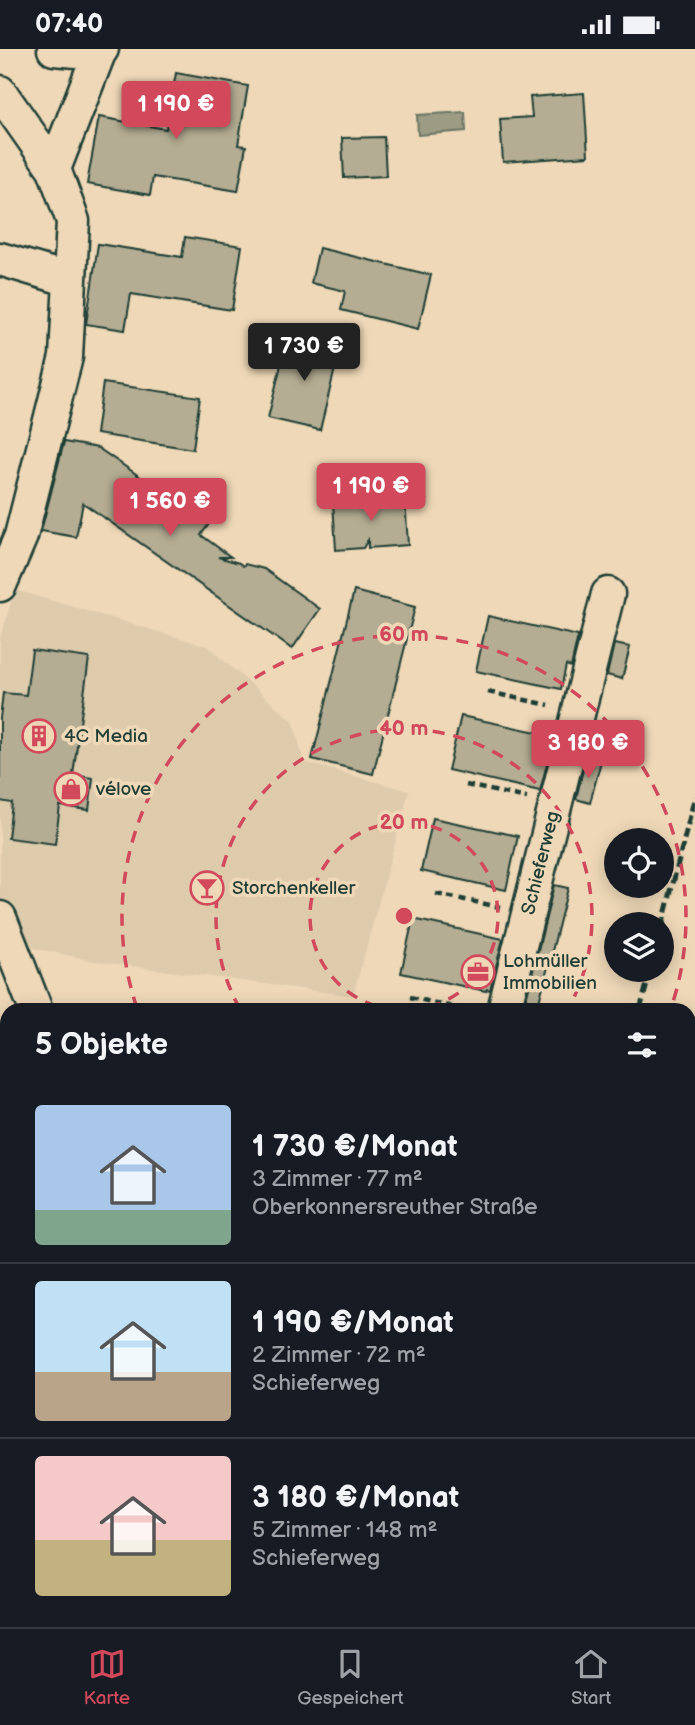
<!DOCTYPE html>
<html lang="de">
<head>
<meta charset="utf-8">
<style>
	body { margin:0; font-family:"Balsamiq Sans",sans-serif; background:#20242c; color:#f1f3f6; height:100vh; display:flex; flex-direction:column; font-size:26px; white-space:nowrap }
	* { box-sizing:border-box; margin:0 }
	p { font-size:23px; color:#9ea1a6 }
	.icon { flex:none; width:38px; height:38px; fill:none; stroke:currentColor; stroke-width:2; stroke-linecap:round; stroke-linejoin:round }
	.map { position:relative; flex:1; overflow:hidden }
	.side { position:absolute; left:0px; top:954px; width:696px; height:625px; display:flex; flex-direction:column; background:#171b24; border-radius:21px 21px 0 0; box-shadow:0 4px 18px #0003 }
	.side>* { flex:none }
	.fabs { position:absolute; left:604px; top:779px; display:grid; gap:14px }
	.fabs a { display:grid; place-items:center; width:70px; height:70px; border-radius:50%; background:#171b24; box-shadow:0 4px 18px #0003; font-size:35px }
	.price { position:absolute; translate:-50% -60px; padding:0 16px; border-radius:7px; background:#d1495b; color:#fff; font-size:23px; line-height:46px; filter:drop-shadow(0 2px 4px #0008) }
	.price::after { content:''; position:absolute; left:50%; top:42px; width:21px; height:16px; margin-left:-10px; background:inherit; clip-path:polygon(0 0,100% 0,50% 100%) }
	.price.on { background:#222; color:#fff }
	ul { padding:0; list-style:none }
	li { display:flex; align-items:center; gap:21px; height:175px; padding:0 35px }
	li+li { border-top:2px solid #363941 }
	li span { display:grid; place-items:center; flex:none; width:196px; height:140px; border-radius:7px; color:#555 }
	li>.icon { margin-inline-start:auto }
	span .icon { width:84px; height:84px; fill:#fffc; stroke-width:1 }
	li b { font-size:30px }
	h2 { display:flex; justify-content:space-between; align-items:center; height:84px; padding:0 35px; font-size:30px }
	.status { display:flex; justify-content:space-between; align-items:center; height:49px; padding:0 35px; background:#171b24; direction:ltr }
	.status svg { height:19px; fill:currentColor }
	.menu { display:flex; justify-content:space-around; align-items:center; height:98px; border-top:2px solid #363941; background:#171b24; font-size:19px; color:#9ea1a6 }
	.menu a { display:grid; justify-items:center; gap:4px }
	.menu .on { color:#d1495b }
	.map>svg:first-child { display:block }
	.built { fill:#ddcbac }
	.water { fill:#9c9b83; stroke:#6a7563; stroke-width:2 }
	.building { fill:#b4ad93; stroke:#1f3d34; stroke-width:2 }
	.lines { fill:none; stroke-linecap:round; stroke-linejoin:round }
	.minor-casing { stroke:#1f3d34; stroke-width:37 }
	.path { stroke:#1f3d34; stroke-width:4.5; stroke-dasharray:7 5; stroke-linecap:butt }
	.minor { stroke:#eed8b7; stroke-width:32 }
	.rail { stroke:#1f3d34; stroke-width:5; stroke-dasharray:10 5; stroke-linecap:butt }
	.ring { fill:none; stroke:#d1495b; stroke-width:3.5; stroke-dasharray:12 9 }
	.labels { text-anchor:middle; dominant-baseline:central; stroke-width:7; stroke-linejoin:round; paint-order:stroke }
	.poi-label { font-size:19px; fill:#1f3d34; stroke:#eed8b7; text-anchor:start }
	.street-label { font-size:19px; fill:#1f3d34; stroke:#eed8b7 }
	.centre { fill:#d1495b; stroke:#eed8b7; stroke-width:3.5 }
	.ring-label { font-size:21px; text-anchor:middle; font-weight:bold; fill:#d1495b; stroke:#eed8b7; stroke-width:7; stroke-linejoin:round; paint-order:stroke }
</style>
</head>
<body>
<div class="status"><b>07:40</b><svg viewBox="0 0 49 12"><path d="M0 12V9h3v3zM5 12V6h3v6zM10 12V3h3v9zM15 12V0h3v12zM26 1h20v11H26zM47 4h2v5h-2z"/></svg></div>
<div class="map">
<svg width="695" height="1578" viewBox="0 0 695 1578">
	<rect width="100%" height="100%" fill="#eed8b7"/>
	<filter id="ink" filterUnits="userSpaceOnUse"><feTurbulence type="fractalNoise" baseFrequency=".0143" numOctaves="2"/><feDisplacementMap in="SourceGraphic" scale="14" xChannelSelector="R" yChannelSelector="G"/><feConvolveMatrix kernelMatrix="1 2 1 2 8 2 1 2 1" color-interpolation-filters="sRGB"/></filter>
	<g filter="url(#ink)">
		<path class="built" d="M 15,541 L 207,597 L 293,672 L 304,713 L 409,742 L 353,947 L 95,912 L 0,892 L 0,590 Z
			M 690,1185 L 695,1187 L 695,1578 L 494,1578 L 496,1572 L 690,1572 Z
			M 0,1347 L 7,1357 L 7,1572 L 147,1572 L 150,1578 L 0,1578 Z"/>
		<path class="water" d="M 465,63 L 466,82 L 418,86 L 417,66 Z"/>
		<path class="building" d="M 176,24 L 248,37 L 238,96 L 246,97 L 238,142 L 153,128 L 150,146 L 87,135 L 99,68 L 166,80 Z
			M 584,44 L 588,107 L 503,113 L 500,70 L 532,68 L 530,48 Z
			M 384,88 L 386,127 L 344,129 L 342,89 Z
			M 185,188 L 242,197 L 232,261 L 131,245 L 125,281 L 86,275 L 98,195 L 182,208 Z
			M 319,199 L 431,226 L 418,280 L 341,261 L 345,242 L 311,234 Z
			M 288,287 L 340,299 L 320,381 L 268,369 Z
			M 103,334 L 200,348 L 193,400 L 96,385 Z
			M 64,393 L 98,399 L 209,475 L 201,486 L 231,508 L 218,508 L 239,514 L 243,517 L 245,515 L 264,520 L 320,560 L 292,600 L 83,454 L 76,488 L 41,482 Z
			M 405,448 L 408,496 L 368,499 L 368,491 L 363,499 L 336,501 L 333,453 Z
			M 354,542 L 415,558 L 373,725 L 312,710 Z
			M 488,567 L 578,587 L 571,618 L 566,616 L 561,640 L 476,622 Z
			M 614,595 L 630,598 L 622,630 L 607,626 Z
			M 32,601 L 89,609 L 73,726 L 93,729 L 89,761 L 60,757 L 55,795 L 8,789 L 12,754 L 0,752 L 0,669 L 3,644 L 26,646 Z
			M 461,667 L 546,685 L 543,697 L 551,699 L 540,742 L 448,721 Z
			M 586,708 L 601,712 L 590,754 L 576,750 Z
			M 433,769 L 518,787 L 506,841 L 421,822 Z
			M 554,836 L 568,839 L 539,953 L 526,950 Z
			M 413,870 L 503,890 L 490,941 L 487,940 L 486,942 L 401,924 Z"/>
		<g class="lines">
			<defs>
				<path id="minor" d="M 54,0 L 99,4
					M 0,43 L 54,120 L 73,172 L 66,308 L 21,487 L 0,536
					M 54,120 L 99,4 L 102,0
					M 0,210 L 70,231
					M 0,869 L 36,961
					M 504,961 L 608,545
					M 0,1148 L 7,1142
					M 0,1275 L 7,1283
					M 220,1572 L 224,1578
					M 346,1578 L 350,1572"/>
			</defs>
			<use href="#minor" class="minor-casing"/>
			<path class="path" d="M 488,643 L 549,656
				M 466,736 L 527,749
				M 436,845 L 500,858
				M 410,948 L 465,961
				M 690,1401 L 695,1402"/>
			<use href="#minor" class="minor"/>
			<path class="rail" d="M 662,878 L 695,747
				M 640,961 L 651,920
				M 464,1578 L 466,1572"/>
		</g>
	</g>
	<g class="ring">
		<path d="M397 961A94 94 0 1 1 411 961"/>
		<path d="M240 960A188 188 0 1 1 568 960"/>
		<path d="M137 959A282 282 0 1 1 671 959"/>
	</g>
	<defs>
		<symbol id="building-ring" viewBox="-11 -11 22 22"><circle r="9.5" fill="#eed8b7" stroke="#d1495b" stroke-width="1.5"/><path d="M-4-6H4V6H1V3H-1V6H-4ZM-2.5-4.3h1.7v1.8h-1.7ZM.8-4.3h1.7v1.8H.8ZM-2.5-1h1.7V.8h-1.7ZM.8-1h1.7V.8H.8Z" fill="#d1495b"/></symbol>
		<symbol id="shop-ring" viewBox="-11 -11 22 22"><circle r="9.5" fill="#eed8b7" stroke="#d1495b" stroke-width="1.5"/><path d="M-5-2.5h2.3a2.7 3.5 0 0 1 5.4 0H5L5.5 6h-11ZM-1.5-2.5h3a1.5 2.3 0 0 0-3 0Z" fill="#d1495b"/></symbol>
		<symbol id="bar-ring" viewBox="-11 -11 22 22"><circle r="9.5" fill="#eed8b7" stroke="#d1495b" stroke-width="1.5"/><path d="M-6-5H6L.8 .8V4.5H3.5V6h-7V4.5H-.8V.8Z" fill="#d1495b"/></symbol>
		<symbol id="office-ring" viewBox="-11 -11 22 22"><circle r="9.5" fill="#eed8b7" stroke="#d1495b" stroke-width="1.5"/><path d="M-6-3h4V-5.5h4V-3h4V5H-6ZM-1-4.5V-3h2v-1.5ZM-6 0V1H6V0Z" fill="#d1495b"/></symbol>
	</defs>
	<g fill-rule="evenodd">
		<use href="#building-ring" x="20" y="668" width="38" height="38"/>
		<use href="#shop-ring" x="52" y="721" width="38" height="38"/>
		<use href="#bar-ring" x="188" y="820" width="38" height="38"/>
		<use href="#office-ring" x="459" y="904" width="38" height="38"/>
	</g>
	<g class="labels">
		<g class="poi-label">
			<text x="64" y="687">4C Media</text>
			<text x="96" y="740">vélove</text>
			<text x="232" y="839">Storchenkeller</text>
			<text x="503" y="912">Lohmüller<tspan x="503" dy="22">Immobilien</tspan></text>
		</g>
		<g class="street-label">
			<text transform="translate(541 814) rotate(-76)">Schieferweg</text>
		</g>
	</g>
	<circle cx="404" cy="867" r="10" class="centre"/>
	<g class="ring-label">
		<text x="404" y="592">60 m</text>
		<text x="404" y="686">40 m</text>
		<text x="404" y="780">20 m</text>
	</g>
</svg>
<div class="fabs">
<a><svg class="icon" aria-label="locate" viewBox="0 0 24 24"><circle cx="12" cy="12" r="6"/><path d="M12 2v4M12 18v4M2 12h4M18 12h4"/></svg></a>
<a><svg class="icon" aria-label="layers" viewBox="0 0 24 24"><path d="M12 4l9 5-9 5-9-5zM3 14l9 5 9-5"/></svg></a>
</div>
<b class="price" style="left:176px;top:92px">1 190 €</b>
<b class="price on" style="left:304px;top:334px">1 730 €</b>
<b class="price" style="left:371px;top:474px">1 190 €</b>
<b class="price" style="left:170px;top:489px">1 560 €</b>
<b class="price" style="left:588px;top:731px">3 180 €</b>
<section class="side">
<h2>5 Objekte<svg class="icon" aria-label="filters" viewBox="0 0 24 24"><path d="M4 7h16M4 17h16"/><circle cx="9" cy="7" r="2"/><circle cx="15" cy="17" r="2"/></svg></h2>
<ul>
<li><span style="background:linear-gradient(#a9c7e8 75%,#7fa58c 0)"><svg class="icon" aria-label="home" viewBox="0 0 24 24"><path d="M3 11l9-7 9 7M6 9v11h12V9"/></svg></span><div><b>1 730 €/Monat</b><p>3 Zimmer · 77 m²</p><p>Oberkonnersreuther Straße</p></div></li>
<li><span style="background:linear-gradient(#bfe0f5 65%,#b9a48a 0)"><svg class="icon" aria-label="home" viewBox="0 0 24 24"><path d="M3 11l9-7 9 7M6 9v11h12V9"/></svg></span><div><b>1 190 €/Monat</b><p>2 Zimmer · 72 m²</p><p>Schieferweg</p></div></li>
<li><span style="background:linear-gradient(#f6c9c9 60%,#c2b280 0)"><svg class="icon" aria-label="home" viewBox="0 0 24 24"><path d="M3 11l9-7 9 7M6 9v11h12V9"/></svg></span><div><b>3 180 €/Monat</b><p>5 Zimmer · 148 m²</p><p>Schieferweg</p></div></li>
</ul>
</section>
</div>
<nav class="menu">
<a class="on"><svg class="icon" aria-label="map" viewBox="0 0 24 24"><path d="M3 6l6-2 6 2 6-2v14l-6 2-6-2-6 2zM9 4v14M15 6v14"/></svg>Karte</a>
<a><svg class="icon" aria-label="saved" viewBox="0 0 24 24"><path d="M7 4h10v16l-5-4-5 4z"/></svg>Gespeichert</a>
<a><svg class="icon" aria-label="home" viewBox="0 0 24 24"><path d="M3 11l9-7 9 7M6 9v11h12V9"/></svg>Start</a>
</nav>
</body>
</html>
